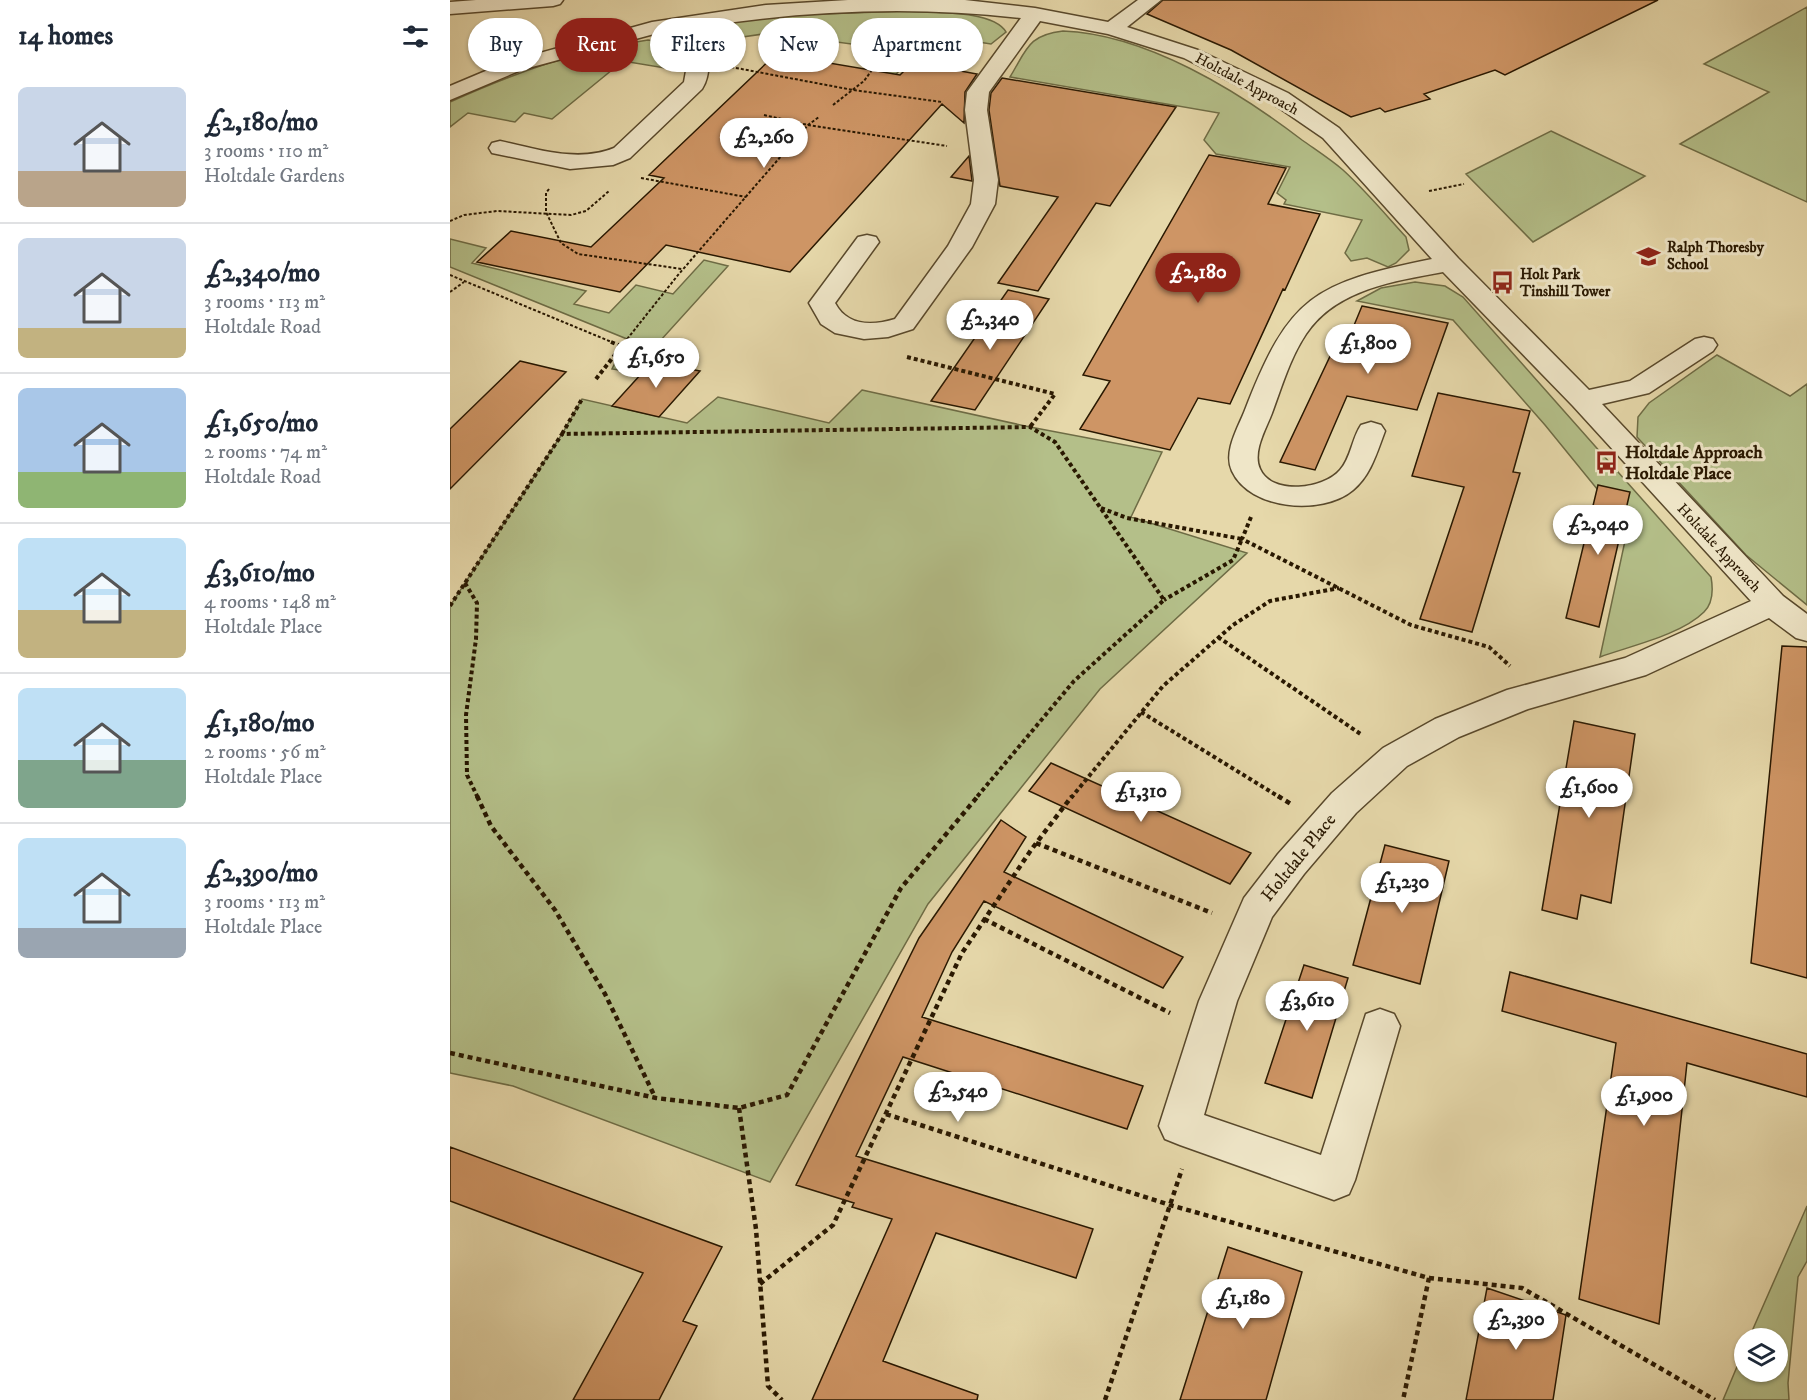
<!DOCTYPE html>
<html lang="en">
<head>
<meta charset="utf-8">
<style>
	body { margin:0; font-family:"IM FELL DW Pica",serif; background:#f2f2f3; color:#1f2937; height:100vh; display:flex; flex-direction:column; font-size:22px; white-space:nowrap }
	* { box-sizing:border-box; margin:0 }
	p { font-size:20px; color:#747a83 }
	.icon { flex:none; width:33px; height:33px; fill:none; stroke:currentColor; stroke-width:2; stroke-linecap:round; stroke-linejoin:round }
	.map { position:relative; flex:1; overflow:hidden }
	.panel { display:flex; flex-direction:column; background:#fff; width:450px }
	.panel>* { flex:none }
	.top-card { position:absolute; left:18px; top:18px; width:570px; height:54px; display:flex; gap:12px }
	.tools { position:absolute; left:1284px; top:1328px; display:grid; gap:12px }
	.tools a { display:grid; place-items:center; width:54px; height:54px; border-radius:50%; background:#fff; box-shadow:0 2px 4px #0004; font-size:30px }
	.price { position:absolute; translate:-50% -51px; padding:0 14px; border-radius:21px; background:#fff; color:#222; font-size:20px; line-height:39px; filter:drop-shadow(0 2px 3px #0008) }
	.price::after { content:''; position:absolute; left:50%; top:36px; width:18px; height:14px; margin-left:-9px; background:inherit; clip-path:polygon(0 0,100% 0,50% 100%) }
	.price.selected { background:#8f2418; color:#fff }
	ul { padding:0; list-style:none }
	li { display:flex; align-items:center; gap:18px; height:150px; padding:0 18px }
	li+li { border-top:2px solid #e0e1e3 }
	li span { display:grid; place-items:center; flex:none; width:168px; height:120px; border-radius:9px; color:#555 }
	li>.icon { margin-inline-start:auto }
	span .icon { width:72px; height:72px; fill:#fffc; stroke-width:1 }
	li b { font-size:26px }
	h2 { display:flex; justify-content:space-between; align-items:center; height:72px; padding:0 18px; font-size:26px }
	.pill { padding:0 21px; border-radius:27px; background:#fff; box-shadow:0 2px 4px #0004; font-size:21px; line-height:54px }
	.pill.selected { background:#8f2418; color:#fff }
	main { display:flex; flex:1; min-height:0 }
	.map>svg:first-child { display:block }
	.green { fill:#b4bf89; stroke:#6e6c45; stroke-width:1.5 }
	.building { fill:#ce9565; stroke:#291801; stroke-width:1.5 }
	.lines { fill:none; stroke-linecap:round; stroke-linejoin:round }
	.minor-casing { stroke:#58482b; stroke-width:3 }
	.path-far2 { stroke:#291801; stroke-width:2; stroke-dasharray:3 2; stroke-linecap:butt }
	.path-far1 { stroke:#291801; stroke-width:4; stroke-dasharray:4 3; stroke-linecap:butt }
	.path { stroke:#291801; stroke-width:4.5; stroke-dasharray:5 4; stroke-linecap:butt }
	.minor { fill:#efe6c8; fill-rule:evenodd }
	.labels { text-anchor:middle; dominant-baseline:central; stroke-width:6; stroke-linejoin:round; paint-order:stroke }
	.far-street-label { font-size:15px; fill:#291801; stroke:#efe6c8 }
	.far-poi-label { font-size:15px; font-weight:bold; fill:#291801; stroke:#efe6c8; text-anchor:start }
	.poi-label { font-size:18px; font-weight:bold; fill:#291801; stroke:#efe6c8; text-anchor:start }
	.street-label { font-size:18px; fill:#291801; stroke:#efe6c8 }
</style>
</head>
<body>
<main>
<section class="panel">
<h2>14 homes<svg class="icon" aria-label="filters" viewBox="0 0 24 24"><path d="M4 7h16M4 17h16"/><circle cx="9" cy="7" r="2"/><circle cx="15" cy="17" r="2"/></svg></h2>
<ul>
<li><span style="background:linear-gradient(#c9d6e8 70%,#b9a48a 0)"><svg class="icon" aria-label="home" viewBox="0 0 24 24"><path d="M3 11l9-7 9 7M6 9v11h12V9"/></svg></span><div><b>£2,180/mo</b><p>3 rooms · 110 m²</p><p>Holtdale Gardens</p></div></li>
<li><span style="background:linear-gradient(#c9d6e8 75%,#c2b280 0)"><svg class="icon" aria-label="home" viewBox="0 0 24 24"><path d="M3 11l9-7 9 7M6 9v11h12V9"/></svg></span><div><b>£2,340/mo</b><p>3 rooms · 113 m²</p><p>Holtdale Road</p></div></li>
<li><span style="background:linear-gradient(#a9c7e8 70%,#8fb573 0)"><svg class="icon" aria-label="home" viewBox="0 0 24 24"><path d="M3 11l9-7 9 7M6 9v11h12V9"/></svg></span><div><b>£1,650/mo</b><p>2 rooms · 74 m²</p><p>Holtdale Road</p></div></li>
<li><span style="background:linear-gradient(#bfe0f5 60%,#c2b280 0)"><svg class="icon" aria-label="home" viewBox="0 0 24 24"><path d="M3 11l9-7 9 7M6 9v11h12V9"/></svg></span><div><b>£3,610/mo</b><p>4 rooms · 148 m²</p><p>Holtdale Place</p></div></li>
<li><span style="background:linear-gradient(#bfe0f5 60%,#7fa58c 0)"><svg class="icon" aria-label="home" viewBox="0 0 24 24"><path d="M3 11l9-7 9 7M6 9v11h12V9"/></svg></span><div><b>£1,180/mo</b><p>2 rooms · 56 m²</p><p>Holtdale Place</p></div></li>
<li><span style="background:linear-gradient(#bfe0f5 75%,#9aa5b1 0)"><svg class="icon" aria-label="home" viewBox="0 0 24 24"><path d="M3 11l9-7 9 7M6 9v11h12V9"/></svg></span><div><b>£2,390/mo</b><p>3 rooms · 113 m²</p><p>Holtdale Place</p></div></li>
</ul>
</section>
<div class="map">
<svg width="1357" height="1400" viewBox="0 0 1357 1400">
	<rect width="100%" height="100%" fill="#e6d8aa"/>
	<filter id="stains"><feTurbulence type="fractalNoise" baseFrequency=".00333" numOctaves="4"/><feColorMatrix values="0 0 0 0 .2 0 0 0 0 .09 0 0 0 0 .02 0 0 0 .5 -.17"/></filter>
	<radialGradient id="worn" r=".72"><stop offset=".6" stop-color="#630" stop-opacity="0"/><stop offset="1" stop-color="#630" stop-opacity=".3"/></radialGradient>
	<path class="green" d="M 1357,7 L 1357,202 L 1230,144 L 1319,92 L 1254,64 Z
		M 458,11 C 483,13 543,10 556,32 L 541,44 L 483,35 L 434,87 L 419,84 L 439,49 L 320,33 L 272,40 L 271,29 L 279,21 L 343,15 Z
		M 613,31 C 696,34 788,91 852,140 C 866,150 880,159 893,170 C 915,190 935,214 956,237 L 959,250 L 946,263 L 938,267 L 917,258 L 901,261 L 895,253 L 912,220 L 834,204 L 836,200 L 827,193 L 840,167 L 766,154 L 754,140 L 769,113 L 560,77 C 577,49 578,35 613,31 Z
		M 198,40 C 214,42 229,46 231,65 L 227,70 L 173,61 L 102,119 L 74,113 L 65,122 L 18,113 L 0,127 L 0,102 C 64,73 128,50 198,40 Z
		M 1101,131 L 1195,176 L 1083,242 L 1016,174 Z
		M 0,239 L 36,248 L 22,263 L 136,291 L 124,304 L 159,313 L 186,285 L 223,294 L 254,260 L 278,266 L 182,372 L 162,369 L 177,339 L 0,267 Z
		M 965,282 L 995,286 L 1013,297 L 1261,577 C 1263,588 1263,603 1254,612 C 1231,635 1180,646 1150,657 L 1178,527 L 1095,425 L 1003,320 L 907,301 L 931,288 Z
		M 1267,355 L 1340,396 L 1357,384 L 1357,605 L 1296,555 L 1187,437 L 1188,417 L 1199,403 Z
		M 412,390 L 580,427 L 712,452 L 681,517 L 797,553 L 650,689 L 478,904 L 320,1182 L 63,1086 L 0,1073 L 0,606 L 112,434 L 132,399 L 237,423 L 268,397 L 379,423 Z
		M 1357,1206 L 1357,1261 L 1348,1277 L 1338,1383 L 1339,1400 L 1273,1400 L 1294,1350 L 1294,1371 L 1328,1371 L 1328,1338 L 1299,1338 Z"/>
	<path class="building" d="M 713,0 L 1208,0 L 1055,75 L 1045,70 L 974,94 L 980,99 L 935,112 L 930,108 L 901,117 L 781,50 L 697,14 Z
		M 485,37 L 527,44 L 505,70 L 527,74 L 515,92 L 514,123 L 492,104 L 340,272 L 216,245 L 170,292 L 27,262 L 61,231 L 141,247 L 214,178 L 199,175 L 326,54 L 450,75 L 454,71 L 440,60 L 461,63 Z
		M 552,78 L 726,107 L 660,206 L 646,203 L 588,291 L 548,283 L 608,197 L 550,186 L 539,110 L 541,93 Z
		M 759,155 L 836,168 L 818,204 L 870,214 L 835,290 L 833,289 L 780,404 L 748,398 L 720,450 L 630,429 L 660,381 L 633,375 Z
		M 519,156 L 522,181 L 501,177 Z
		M 558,290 L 599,299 L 525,410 L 481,401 Z
		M 912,306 L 998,323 L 967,410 L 897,396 L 865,470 L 830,462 L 892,331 L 900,335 Z
		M 70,361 L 116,372 L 0,489 L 0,429 Z
		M 202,362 L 250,371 L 209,417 L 162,406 Z
		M 988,393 L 1080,411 L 1063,472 L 1070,473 L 1022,632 L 970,619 L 1014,487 L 962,476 Z
		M 1148,485 L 1180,492 L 1149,627 L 1116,618 Z
		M 1332,646 L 1357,647 L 1357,978 L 1301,963 Z
		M 1124,721 L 1185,734 L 1161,903 L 1131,895 L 1127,919 L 1092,910 Z
		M 601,763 L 801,853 L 780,884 L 579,791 Z
		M 551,820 L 576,837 L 554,872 L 733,957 L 713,988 L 534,901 L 502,952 L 472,1017 L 693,1086 L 677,1129 L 453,1057 L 406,1156 L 643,1229 L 626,1278 L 486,1233 L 433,1361 L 528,1395 L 527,1400 L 362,1400 L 442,1219 L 402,1207 L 404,1203 L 346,1185 L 469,938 Z
		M 935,845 L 999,861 L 970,984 L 903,965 Z
		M 854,965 L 898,978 L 862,1098 L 815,1083 Z
		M 1060,972 L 1357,1054 L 1357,1097 L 1237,1063 L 1209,1324 L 1129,1299 L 1166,1043 L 1052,1011 Z
		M 0,1147 L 272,1247 L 233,1321 L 247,1326 L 209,1400 L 123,1400 L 193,1273 L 0,1201 Z
		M 778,1247 L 852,1272 L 816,1400 L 730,1400 Z
		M 1037,1288 L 1116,1315 L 1103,1400 L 1016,1400 Z"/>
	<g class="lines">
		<defs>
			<path id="minor" d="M 26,0 L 113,0 L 110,4 L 103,6 L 0,14 L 0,2 Z
				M 398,0 L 515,0 L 585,8 L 658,22 L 688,0 L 711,0 L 677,27 L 748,50 L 838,93 L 889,128 L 1008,258 L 1139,390 L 1180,381 L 1245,339 L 1254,337 L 1263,339 L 1267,345 L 1263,351 L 1199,393 L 1152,404 L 1333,596 L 1357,614 L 1357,641 L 1346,638 L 1319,618 L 1196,675 L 1078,709 L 1009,737 L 957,766 L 906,813 L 854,874 L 822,917 L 787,1001 L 754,1115 L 871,1155 L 916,1014 L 930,1009 L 944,1014 L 950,1026 L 905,1180 L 899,1194 L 884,1200 L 730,1145 L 715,1139 L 709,1126 L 749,1001 L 794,898 L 828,854 L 882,793 L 933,748 L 985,719 L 1057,690 L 1175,658 L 1301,601 L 1123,406 L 993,272 C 945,281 886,289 856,334 C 840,358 832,386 822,413 C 816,429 802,452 810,469 C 822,496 874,489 890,470 C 901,458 902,438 911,425 L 921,422 L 931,425 L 935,431 C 927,452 921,475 903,490 C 872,516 800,510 782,471 C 773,452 788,428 795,410 C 839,296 864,283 982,259 L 873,138 L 822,103 L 734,58 L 658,34 L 590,21 L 539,92 L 537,110 L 548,180 L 545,204 L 522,247 L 463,329 L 438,337 L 414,339 L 385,333 L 371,324 L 359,303 L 408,237 L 417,235 L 426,237 L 429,242 L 385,303 C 397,326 422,326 445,319 L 498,246 L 521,204 L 524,180 L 515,110 L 517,92 L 571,18 C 466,6 361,10 256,26 C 258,45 263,72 252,89 L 180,158 L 163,165 L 120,169 L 42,153 L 39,148 L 42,143 L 50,141 C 87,149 128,163 164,148 L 234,82 L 238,60 L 236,29 L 204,34 L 71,70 L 0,100 L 0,86 L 57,62 L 202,22 L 316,5 Z"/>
		</defs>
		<use href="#minor" class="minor-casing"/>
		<path class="path-far2" d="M 281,67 L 403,90 L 492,102
			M 383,105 L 414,81 L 448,34
			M 314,115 L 358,125 L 497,146
			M 191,178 L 296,197
			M 99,189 L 96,193 L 96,212 L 111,243 L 128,254 L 232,269
			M 979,191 L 1014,184
			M 0,221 L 14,215 L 47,211 L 121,215 L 136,211 L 159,191
			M 0,275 L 164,343
			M 0,292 L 14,282
			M 174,343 L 228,275 L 358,125 L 369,117"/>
		<path class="path-far1" d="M 161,342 L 171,346
			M 457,357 L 605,394 L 580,427
			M 146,379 L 175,342
			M 112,434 L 132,399
			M 651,508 L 677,518 L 792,539 L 783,560 L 714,600
			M 801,517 L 792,539 L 961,625 L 1039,647 L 1060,666
			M 15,583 L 27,603 L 26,639 L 16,715 L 17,775 L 28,798
			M 0,606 L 112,434 L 580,427 L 605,442 L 714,600 L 624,681 L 526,798
			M 768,637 L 912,735
			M 691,712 L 831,798
			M 621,798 L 713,686 L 783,625 L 820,601 L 889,588"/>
		<path class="path" d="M 27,796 L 41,826 L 105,910 L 155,994 L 205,1097
			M 828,796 L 841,804
			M 586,843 L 762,913
			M 534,919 L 720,1013
			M 0,1053 L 206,1098 L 289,1108 L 337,1095 L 451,888 L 528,796
			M 289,1108 L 306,1229 L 318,1386 L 332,1400
			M 436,1114 L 720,1205 L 979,1278 L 953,1400
			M 979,1278 L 1072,1288 L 1265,1400
			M 310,1284 L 383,1225 L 512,953 L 581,850 L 622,796
			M 655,1400 L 732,1169"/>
		<use href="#minor" class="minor"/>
	</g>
	<defs>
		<symbol id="school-bare" viewBox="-9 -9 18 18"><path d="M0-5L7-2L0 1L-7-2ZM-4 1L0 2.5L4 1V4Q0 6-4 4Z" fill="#8f2418" stroke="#efe6c8" stroke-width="2.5" paint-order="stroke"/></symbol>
		<symbol id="bus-bare" viewBox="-9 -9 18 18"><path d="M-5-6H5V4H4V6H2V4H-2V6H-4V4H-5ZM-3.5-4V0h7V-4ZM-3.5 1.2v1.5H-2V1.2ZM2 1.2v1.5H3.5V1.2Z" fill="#8f2418" stroke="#efe6c8" stroke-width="2.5" paint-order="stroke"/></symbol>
	</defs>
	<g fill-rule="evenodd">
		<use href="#school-bare" x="1182" y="240" width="33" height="33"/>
		<use href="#bus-bare" x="1036" y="266" width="33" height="33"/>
		<use href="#bus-bare" x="1140" y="446" width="33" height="33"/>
	</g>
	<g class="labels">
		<g class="far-street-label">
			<text transform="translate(797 84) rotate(28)">Holtdale Approach</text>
			<text transform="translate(1269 548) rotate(47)">Holtdale Approach</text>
		</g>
		<g class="far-poi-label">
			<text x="1217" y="247">Ralph Thoresby<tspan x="1217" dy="17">School</tspan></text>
			<text x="1070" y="274">Holt Park<tspan x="1070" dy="17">Tinshill Tower</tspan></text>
		</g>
		<g class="poi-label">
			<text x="1175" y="453">Holtdale Approach<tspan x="1175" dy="21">Holtdale Place</tspan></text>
		</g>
		<g class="street-label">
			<text transform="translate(849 858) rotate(-51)">Holtdale Place</text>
		</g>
	</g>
	<rect width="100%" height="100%" filter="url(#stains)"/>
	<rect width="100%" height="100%" fill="url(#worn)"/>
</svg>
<div class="tools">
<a><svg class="icon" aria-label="layers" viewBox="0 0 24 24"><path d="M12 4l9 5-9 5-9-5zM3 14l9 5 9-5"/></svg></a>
</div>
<b class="price" style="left:314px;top:169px">£2,260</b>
<b class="price selected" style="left:748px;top:304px">£2,180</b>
<b class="price" style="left:540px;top:351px">£2,340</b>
<b class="price" style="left:918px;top:375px">£1,800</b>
<b class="price" style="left:206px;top:389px">£1,650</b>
<b class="price" style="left:1148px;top:556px">£2,040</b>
<b class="price" style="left:1139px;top:819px">£1,600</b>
<b class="price" style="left:691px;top:823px">£1,310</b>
<b class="price" style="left:952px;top:914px">£1,230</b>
<b class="price" style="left:857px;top:1032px">£3,610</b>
<b class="price" style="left:508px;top:1123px">£2,540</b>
<b class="price" style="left:1194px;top:1127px">£1,900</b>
<b class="price" style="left:793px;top:1330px">£1,180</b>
<b class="price" style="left:1066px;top:1351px">£2,390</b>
<div class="top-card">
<a class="pill">Buy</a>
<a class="pill selected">Rent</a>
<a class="pill">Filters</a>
<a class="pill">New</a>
<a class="pill">Apartment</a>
</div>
</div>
</main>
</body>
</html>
